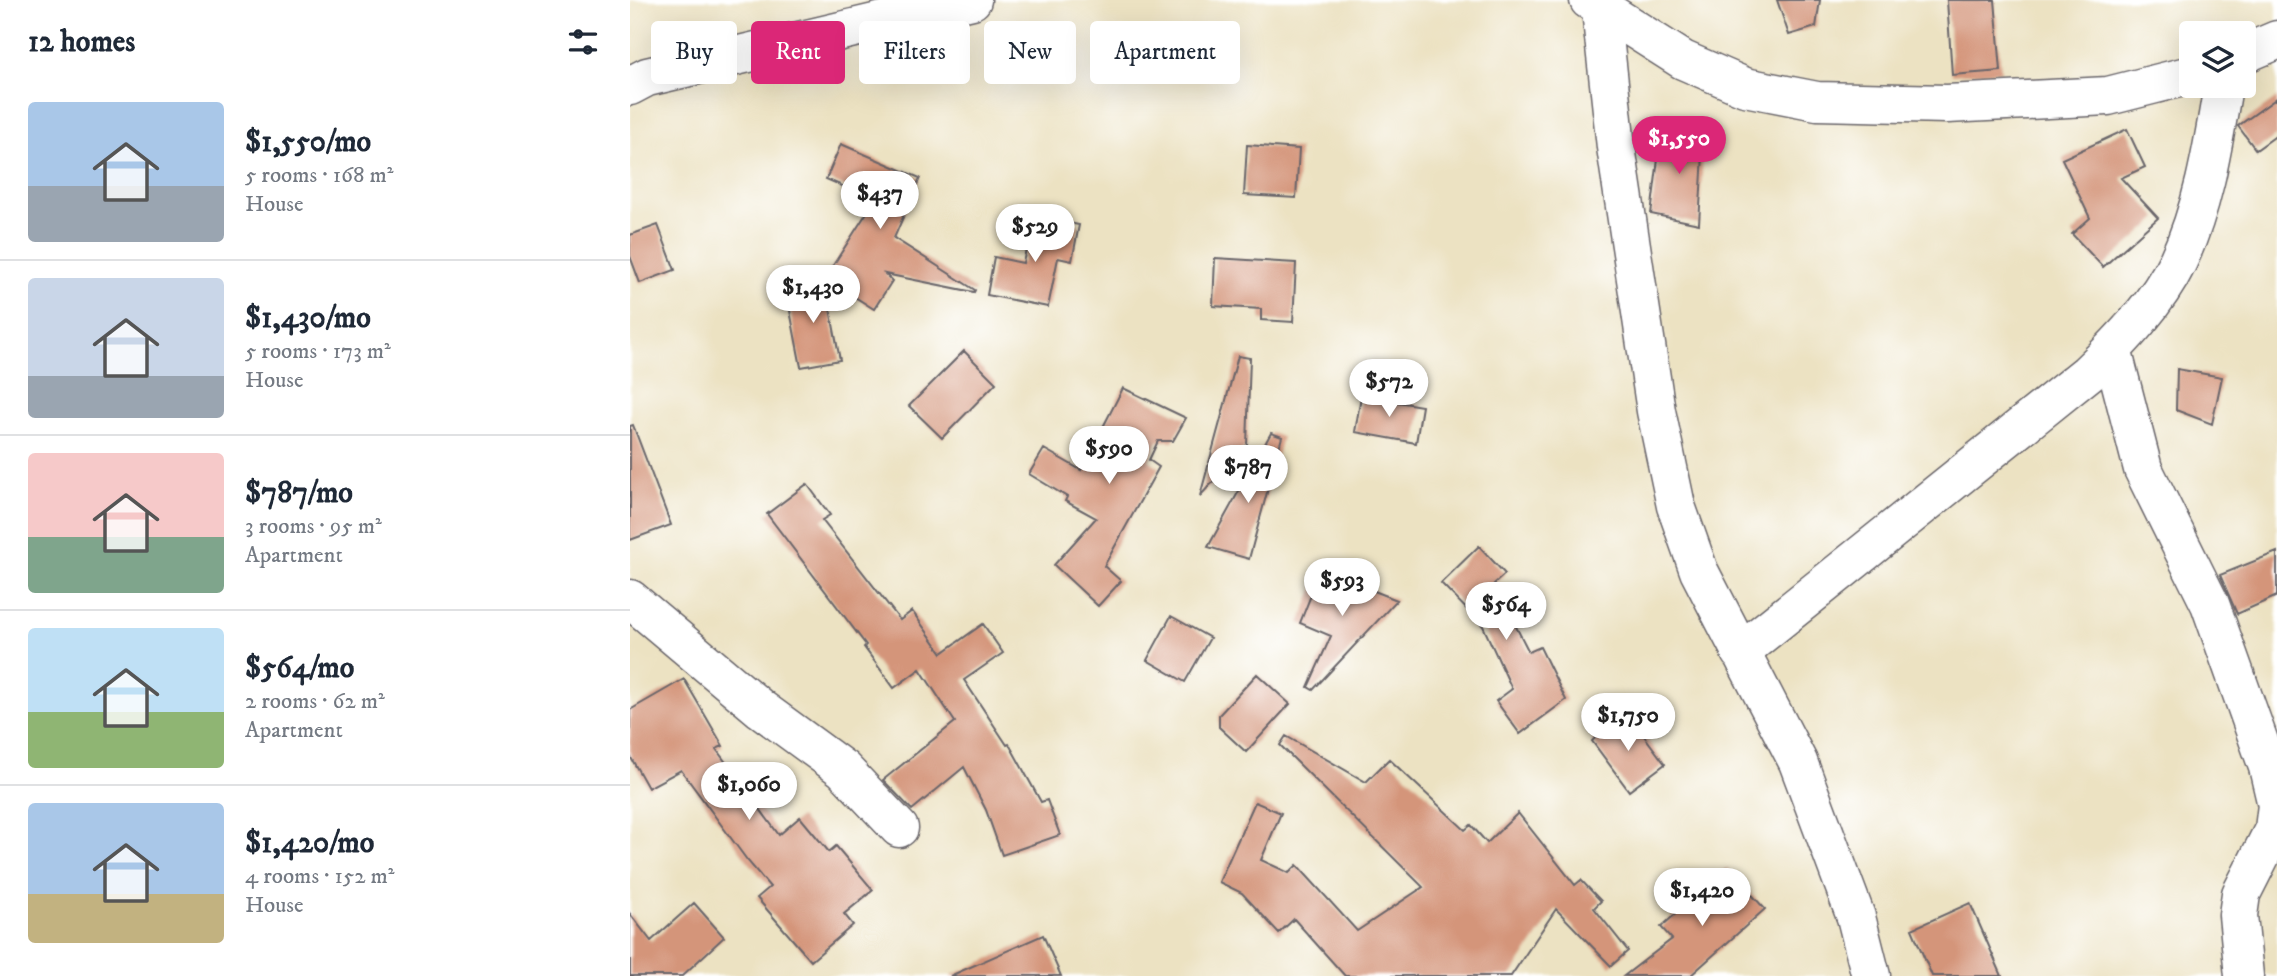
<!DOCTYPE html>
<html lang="en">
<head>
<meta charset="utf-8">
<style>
	body { margin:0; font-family:"IM FELL DW Pica",serif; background:#f2f2f3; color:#1f2937; height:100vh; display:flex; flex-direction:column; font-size:26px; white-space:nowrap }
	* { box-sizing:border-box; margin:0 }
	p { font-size:23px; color:#747a83 }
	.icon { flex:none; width:38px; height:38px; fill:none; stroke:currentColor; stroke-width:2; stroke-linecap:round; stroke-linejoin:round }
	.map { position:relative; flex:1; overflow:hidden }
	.drawer { display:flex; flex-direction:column; background:#fff; width:630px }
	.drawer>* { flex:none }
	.guide { position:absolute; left:21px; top:21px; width:665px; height:63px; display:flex; gap:14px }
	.fabs { position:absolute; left:1549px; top:21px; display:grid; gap:14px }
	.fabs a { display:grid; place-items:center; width:77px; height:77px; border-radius:7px; background:#fff; box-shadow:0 7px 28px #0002; font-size:35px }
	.price { position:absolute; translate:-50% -60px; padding:0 16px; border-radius:24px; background:#fff; color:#222; font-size:23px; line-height:46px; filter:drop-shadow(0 2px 4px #0008) }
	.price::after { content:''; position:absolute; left:50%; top:42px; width:21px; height:16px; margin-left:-10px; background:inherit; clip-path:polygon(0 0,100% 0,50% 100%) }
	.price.active { background:#db2777; color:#fff }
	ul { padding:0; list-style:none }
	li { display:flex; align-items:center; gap:21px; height:175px; padding:0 28px }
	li+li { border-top:2px solid #e0e1e3 }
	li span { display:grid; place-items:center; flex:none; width:196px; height:140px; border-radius:7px; color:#555 }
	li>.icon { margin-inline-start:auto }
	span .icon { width:84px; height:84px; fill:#fffc; stroke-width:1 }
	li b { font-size:30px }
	h2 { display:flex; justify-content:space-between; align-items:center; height:84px; padding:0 28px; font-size:30px }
	.chip { padding:0 24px; border-radius:7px; background:#fff; box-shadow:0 7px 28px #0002; font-size:24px; line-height:63px }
	.chip.active { background:#db2777; color:#fff }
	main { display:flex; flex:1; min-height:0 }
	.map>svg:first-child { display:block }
	.building { fill:#d4957a }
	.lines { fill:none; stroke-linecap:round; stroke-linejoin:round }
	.minor-casing { stroke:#69656a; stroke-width:41 }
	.minor { stroke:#fff; stroke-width:38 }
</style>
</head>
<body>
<main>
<section class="drawer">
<h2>12 homes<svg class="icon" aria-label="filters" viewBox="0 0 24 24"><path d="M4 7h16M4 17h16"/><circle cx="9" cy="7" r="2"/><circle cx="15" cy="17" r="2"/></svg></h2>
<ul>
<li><span style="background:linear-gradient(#a9c7e8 60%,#9aa5b1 0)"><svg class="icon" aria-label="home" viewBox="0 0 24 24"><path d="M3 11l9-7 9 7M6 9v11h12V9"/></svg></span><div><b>$1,550/mo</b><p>5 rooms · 168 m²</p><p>House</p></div></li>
<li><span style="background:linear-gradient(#c9d6e8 70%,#9aa5b1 0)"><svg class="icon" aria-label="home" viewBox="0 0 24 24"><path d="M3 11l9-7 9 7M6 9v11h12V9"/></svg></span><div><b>$1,430/mo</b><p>5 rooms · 173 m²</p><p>House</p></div></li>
<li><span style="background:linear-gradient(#f6c9c9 60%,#7fa58c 0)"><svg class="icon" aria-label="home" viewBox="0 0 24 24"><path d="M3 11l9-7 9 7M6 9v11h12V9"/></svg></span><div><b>$787/mo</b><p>3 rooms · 95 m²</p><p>Apartment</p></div></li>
<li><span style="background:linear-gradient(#bfe0f5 60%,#8fb573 0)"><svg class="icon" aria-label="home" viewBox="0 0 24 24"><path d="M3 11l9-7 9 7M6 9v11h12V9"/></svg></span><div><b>$564/mo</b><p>2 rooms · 62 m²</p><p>Apartment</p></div></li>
<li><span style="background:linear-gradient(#a9c7e8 65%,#c2b280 0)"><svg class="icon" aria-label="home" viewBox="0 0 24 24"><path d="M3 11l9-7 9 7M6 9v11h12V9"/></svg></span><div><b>$1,420/mo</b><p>4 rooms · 152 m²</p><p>House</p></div></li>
</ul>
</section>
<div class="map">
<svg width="1647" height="976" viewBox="0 0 1647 976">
	<rect width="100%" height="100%" fill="#fff"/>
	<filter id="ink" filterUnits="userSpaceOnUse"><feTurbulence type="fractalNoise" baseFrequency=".0143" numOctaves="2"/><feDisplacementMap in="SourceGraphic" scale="14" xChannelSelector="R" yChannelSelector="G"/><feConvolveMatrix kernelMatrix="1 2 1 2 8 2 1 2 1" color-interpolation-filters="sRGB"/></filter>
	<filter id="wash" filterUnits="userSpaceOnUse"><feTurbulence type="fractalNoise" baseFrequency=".00686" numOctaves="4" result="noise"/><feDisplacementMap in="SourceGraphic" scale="28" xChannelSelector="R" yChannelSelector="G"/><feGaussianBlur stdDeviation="1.57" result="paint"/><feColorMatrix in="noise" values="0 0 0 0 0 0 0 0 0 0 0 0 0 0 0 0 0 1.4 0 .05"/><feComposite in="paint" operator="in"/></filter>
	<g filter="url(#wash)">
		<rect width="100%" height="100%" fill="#ece2c2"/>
		<g id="blocks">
			<path class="building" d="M 1147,0 L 1190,0 L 1186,27 L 1159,35 Z
				M 1317,0 L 1365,0 L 1371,71 L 1322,75 Z
				M 1647,98 L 1647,135 L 1626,150 L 1608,126 Z
				M 1032,128 L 1074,136 L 1069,224 L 1021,214 Z
				M 1497,129 L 1515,167 L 1491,178 L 1528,218 L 1473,267 L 1442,234 L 1460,218 L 1432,159 Z
				M 211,144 L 290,178 L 264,238 L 345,290 L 344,292 L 255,274 L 262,281 L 244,309 L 195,278 L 245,200 L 196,179 Z
				M 617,145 L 669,149 L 666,198 L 614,195 Z
				M 403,216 L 449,225 L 442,261 L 428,258 L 418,307 L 357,295 L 364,257 L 393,263 Z
				M 28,225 L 45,270 L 10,283 L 0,256 L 0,235 Z
				M 585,258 L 666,263 L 663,322 L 631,320 L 631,309 L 583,306 Z
				M 195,283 L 210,360 L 171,367 L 156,290 Z
				M 334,351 L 366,383 L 312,438 L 279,406 Z
				M 608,356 L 620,358 L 617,445 L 570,496 Z
				M 1547,369 L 1592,377 L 1582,424 L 1546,410 Z
				M 493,388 L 556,418 L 543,441 L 528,441 L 519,460 L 529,467 L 474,566 L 491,581 L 468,606 L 424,565 L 466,518 L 435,501 L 437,497 L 399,474 L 414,449 L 451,470 Z
				M 731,396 L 792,406 L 786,443 L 725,432 Z
				M 3,425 L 41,525 L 0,540 L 0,426 Z
				M 641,433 L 652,437 L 619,559 L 578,547 Z
				M 177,484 L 200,515 L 192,520 L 270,620 L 282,611 L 312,653 L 353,624 L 373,653 L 334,680 L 377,745 L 379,744 L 411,802 L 417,800 L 430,835 L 372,855 L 356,810 L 334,767 L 282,810 L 253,780 L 325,722 L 290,669 L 264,688 L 234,647 L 236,645 L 137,514 Z
				M 849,546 L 875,574 L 864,584 L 899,652 L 910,647 L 936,700 L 890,734 L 866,701 L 882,689 L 853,626 L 811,583 Z
				M 1647,552 L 1647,596 L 1607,614 L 1590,575 Z
				M 691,570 L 767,600 L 683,690 L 678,687 L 701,636 L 670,623 Z
				M 541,616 L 580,638 L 555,682 L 517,660 Z
				M 627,674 L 660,704 L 616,752 L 589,727 L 589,715 Z
				M 54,679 L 93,746 L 86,749 L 149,835 L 170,817 L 199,852 L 206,846 L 243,890 L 214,914 L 223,925 L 181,961 L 127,898 L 140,887 L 117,860 L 51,770 L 18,788 L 0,756 L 0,710 Z
				M 989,715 L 998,731 L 1006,725 L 1035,764 L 999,791 L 962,741 Z
				M 656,736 L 736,782 L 759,759 L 835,830 L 841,825 L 857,843 L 888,813 L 945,885 L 951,880 L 971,901 L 964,908 L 998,951 L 981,966 L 926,909 L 881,976 L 715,976 L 664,919 L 649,933 L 612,893 L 589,882 L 625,802 L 651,813 L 631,860 L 659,873 L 667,865 L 727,931 L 793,887 L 650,745 Z
				M 1097,868 L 1135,909 L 1060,976 L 994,976 L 1042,939 L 1031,927 Z
				M 64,903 L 94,937 L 52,976 L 0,976 L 0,914 L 21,941 Z
				M 1340,903 L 1372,976 L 1302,976 L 1282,929 Z
				M 413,935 L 431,976 L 320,976 Z"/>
		</g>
	</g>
	<g filter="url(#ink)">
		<use href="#blocks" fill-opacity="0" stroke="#69656a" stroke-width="2"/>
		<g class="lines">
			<defs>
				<path id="minor" d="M 959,0 L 1053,60 L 1115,87 L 1187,101 L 1317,104 L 1478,96 L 1561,75
					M 971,10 L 986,147 L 1026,411 L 1046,506 L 1069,571 L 1168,762 L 1226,917 L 1241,976
					M 1614,54 L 1647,40
					M 0,86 L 17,77 L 342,0
					M 1482,349 L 1513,469 L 1580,604 L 1638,767 L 1647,805 L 1644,829 L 1611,894 L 1608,915 L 1614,976
					M 0,599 L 131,709 L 213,769 L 269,828
					M 1110,652 L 1458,373 C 1492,340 1527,304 1548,261 C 1574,206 1583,145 1593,86"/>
			</defs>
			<use href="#minor" class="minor-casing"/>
			<use href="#minor" class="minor"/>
		</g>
	</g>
</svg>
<div class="fabs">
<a><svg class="icon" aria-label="layers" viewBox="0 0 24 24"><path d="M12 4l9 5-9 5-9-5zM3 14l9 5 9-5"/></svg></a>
</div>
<b class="price active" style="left:1049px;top:176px">$1,550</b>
<b class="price" style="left:250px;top:231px">$437</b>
<b class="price" style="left:405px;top:264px">$529</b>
<b class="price" style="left:183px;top:325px">$1,430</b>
<b class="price" style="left:759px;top:419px">$572</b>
<b class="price" style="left:479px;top:486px">$590</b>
<b class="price" style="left:618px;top:505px">$787</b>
<b class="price" style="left:712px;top:618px">$593</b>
<b class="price" style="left:876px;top:642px">$564</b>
<b class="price" style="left:998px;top:753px">$1,750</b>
<b class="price" style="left:119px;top:822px">$1,060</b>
<b class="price" style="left:1072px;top:928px">$1,420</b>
<div class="guide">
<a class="chip">Buy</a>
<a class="chip active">Rent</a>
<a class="chip">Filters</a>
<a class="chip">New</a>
<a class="chip">Apartment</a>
</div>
</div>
</main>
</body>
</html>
